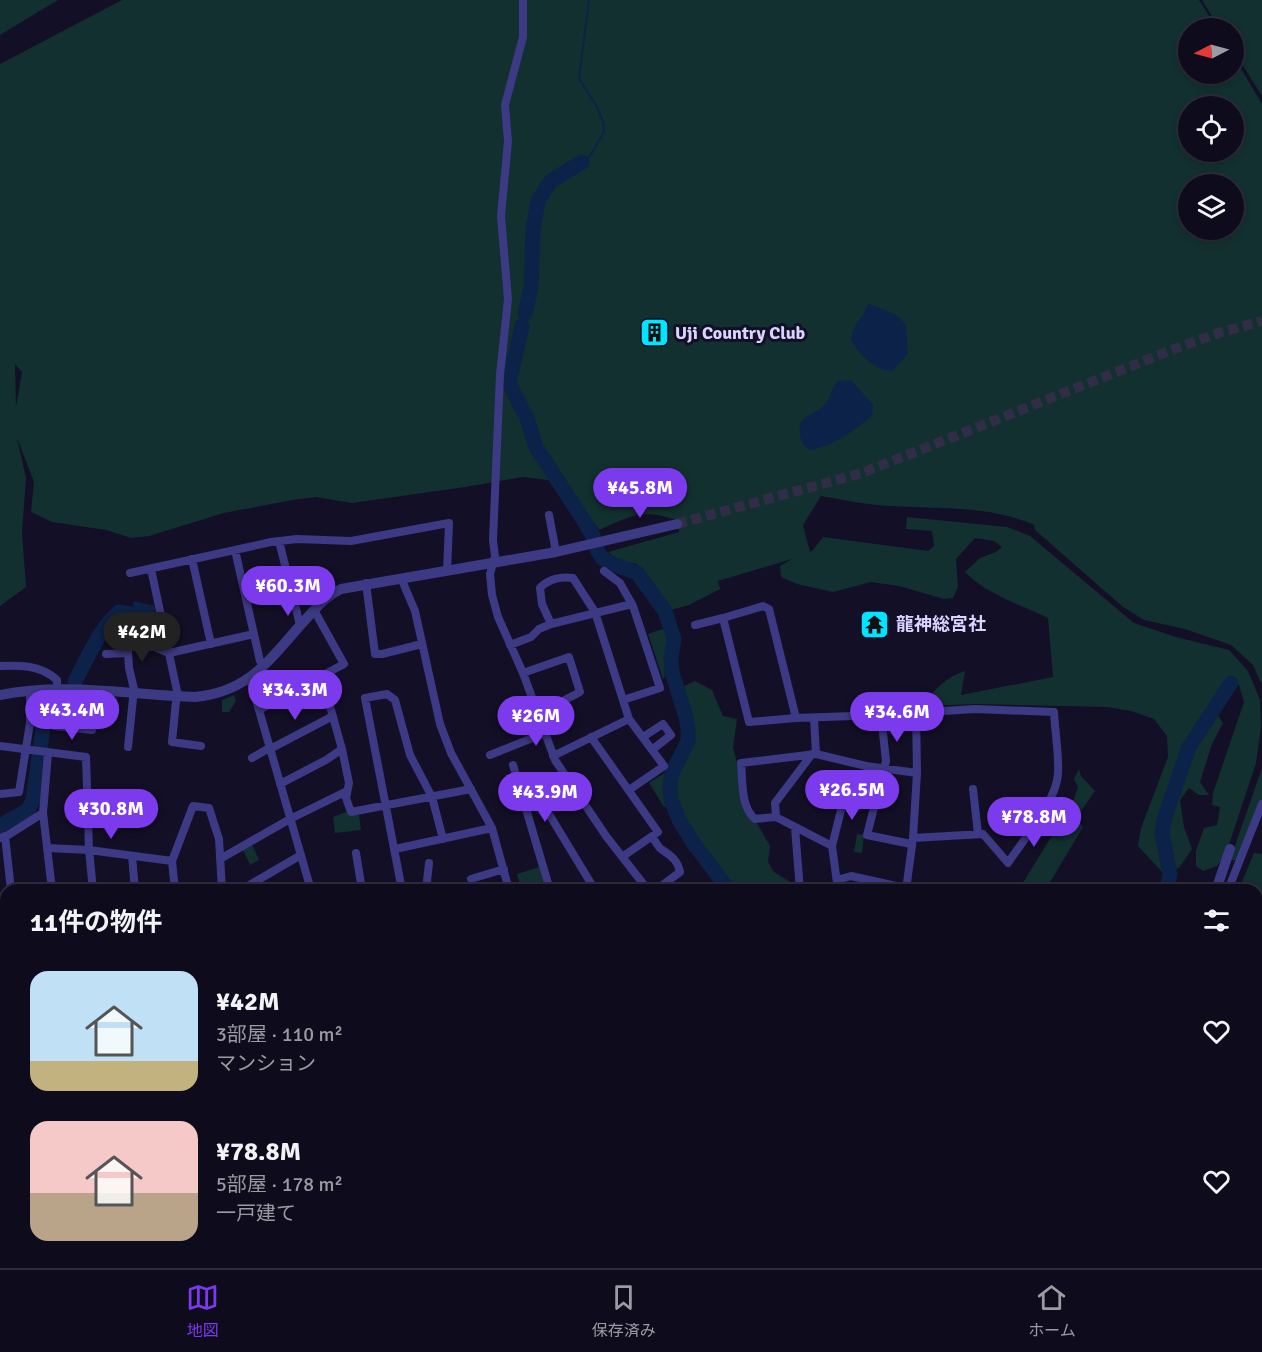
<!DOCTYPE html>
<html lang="ja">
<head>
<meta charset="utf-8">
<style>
	body { margin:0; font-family:Signika,"Noto Sans JP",sans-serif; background:#171425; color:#f1f3f6; height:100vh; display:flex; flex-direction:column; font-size:22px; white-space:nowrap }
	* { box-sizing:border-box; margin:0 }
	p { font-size:20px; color:#9b9ba3 }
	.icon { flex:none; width:33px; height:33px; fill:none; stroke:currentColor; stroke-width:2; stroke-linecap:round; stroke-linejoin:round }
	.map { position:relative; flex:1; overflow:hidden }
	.side { position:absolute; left:0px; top:884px; width:1263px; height:386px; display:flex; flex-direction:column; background:#0e0b1c; border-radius:18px 18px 0 0; box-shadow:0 3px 9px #0003,0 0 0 2px #2e2b3b }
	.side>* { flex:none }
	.needle { width:39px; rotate:264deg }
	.buttons { position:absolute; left:1178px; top:18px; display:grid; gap:12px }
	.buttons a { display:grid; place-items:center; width:66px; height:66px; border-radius:50%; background:#0e0b1c; box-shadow:0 3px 9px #0003,0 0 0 2px #2e2b3b; font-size:30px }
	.price { position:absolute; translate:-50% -51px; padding:0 14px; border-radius:21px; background:#7c3aed; color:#fff; font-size:20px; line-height:39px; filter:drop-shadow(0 2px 3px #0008) }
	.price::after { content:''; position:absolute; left:50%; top:36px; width:18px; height:14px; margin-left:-9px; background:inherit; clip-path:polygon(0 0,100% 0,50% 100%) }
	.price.on { background:#222; color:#fff }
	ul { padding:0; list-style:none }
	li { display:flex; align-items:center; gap:18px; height:150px; padding:0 30px }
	li span { display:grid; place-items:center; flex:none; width:168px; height:120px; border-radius:18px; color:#555 }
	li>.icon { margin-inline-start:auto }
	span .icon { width:72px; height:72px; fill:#fffc; stroke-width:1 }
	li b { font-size:26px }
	h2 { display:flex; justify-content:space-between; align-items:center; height:72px; padding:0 30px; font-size:26px }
	.tabs { display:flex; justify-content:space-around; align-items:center; height:84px; border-top:2px solid #2e2b3b; background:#0e0b1c; font-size:16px; color:#9b9ba3 }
	.tabs a { display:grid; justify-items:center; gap:3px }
	.tabs .on { color:#7c3aed }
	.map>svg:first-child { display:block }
	.green { fill:#12302f; fill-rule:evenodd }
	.water { fill:#0c2248 }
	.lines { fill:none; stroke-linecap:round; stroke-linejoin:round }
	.stream { stroke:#0c2248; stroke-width:2 }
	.river { stroke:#0c2248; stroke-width:15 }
	.tertiary-tunnel { stroke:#312d47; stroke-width:10; stroke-dasharray:10 5; stroke-linecap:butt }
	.minor { stroke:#3d3a85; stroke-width:8 }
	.tertiary { stroke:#3d3a85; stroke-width:10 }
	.labels { text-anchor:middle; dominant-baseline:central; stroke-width:6; stroke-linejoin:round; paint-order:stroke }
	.poi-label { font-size:18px; font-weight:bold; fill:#d9d4ff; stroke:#130f26; text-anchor:start }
</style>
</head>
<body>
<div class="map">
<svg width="1262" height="1268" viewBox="0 0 1262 1268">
	<rect width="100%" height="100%" fill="#130f26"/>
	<path class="green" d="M 0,0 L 58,0 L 0,35 Z
		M 122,0 L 1199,0 L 1217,28 L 1188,28 L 1188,74 L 1233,74 L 1233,55 L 1262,104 L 1262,685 L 1253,665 L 1231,645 L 1185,629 L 1144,620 L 1123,607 L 1035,530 L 1034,525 C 984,503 929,510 877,505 C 858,503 839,499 821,496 L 803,525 L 810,552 L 813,550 L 823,537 L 928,551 L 934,546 L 932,531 L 906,529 L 907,517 L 1007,527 L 1030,536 L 1134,623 L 1176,637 L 1229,650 L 1248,671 L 1260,700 L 1261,727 L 1256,763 L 1226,854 L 1217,866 L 1203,871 L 1196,866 L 1196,851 L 1204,828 L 1217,825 L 1220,807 L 1212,805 L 1213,793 L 1244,702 L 1239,685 L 1225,689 L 1212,706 L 1223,723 L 1212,744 L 1200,782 L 1209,795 L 1199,795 L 1189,788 L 1180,800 L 1184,827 L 1192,849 L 1179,868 L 1163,873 L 1138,846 L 1141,828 L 1168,757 L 1167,736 L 1154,719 L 1131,711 L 1106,707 L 977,704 L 924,706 C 933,689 947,677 965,671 L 961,695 L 1053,677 L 1048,618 C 1021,605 986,594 965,572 L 980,558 L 996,552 L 1002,547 L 994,541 L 975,538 L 956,559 L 958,587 L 953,598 L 944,599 L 899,586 L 871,582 L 833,592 L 797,584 L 781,577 L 780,566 L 792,559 L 718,581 L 720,589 L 689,605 L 671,610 L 637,564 L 619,561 L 608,552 L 679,532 L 677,520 C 642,508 630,516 599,530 L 564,482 L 523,477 L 465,487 L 352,503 L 316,497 L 293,500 L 224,513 L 149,536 L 131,538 L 106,530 L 52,522 L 31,512 L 34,482 L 17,438 L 26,478 L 22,533 L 26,587 L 0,606 L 0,64 ZM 1188,106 L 1233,106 L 1233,152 L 1188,152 ZM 1188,184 L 1233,184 L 1233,230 L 1188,230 ZM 15,364 L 22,372 L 16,407 Z
		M 1202,0 L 1262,0 L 1262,96 L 1233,50 L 1233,28 L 1219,28 Z
		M 665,628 C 669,643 663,661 665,677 L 663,679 L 648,634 Z
		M 695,681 L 712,690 L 723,716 L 737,719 L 733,748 L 738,766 L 743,808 L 758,825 L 770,846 L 768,862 L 774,872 L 792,883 L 798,889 L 736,889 L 730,885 L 699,844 L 682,817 L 675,791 L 678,768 L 691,746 L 690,721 L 682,687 Z
		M 234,695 L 236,701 L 229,712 L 222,712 L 222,700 Z
		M 1262,768 L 1262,802 L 1237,860 L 1230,860 Z
		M 1079,769 L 1081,776 L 1095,791 L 1076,818 L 1083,827 L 1046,889 L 1019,889 L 1073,802 L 1078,787 L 1074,779 Z
		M 669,770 L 667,796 L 669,804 L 664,807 L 649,783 Z
		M 346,812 L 350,815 L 359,815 L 361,830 L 335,833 L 333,817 Z
		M 857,834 L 864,835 L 862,853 L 854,852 Z
		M 252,845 L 259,860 L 250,865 L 243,850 Z
		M 1254,853 L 1262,854 L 1262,1112 L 1259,1120 L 1262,1127 L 1262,1166 L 1257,1166 L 1257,890 L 1239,889 Z
		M 539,867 L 545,889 L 521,889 L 517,874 Z
		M 1257,1179 L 1262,1180 L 1262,1268 L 1090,1268 L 1090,1263 L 1257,1263 Z
		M 25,1263 L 215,1263 L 218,1268 L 21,1268 Z
		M 460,1263 L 605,1263 L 606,1268 L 453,1268 Z
		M 612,1263 L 791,1263 L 790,1268 L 612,1268 Z
		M 1004,1263 L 1034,1263 L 1033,1268 L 1002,1268 Z"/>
	<path class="water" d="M 868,303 L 896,315 L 906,324 L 908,354 L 892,371 C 872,369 862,356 851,341 C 852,324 864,318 868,303 Z
		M 840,380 L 852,381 L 873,405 L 872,416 C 853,431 834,446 810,450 C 804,446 801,442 800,435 C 797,413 816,416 825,404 C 832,396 830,386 840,380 Z
		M 134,601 L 154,606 L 160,631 L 137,636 L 127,633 Z"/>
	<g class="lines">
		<path class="stream" d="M 582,162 L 590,156 L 604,132 L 603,122 L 596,105 L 579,79 L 589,0"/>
		<path class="river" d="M 525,313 L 531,288 L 533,229 L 538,201 L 551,181 L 582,162
			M 522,326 L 509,383 L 527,418 L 536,447 L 582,518 L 593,536 L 598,552 L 603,559 L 610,563 L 637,573 L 665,611 L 674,639 L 671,658 L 672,672 L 686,717 L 688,729 L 688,741 L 672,773 L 670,785 L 671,800 L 679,820 L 694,844 L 729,890
			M 75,681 C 88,658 98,630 119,612 L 131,614
			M 0,826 L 28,810 L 33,800 L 45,714 L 46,708 L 56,699
			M 1167,890 L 1170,874 L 1162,833 L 1165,817 L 1189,747 L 1231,683
			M 774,1263 L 775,1268
			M 961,1268 L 961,1263"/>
		<path class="tertiary-tunnel" d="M 677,524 L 862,473 L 1182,346 L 1222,332 L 1262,321"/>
		<path class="minor" d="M 523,0 L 523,37 L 505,105 L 508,141 L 501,216 L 508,299 L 500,375 L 493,540 L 495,556 L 490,574 L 492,595 L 498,617 L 523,673 L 555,760 L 606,836 L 648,890
			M 549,515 L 556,552
			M 279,541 L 300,625
			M 235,550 L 260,661 L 264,665
			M 192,559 L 211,644
			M 151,569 L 177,691 L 172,742 L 201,746
			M 604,571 L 620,583 L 633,606 L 660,688 L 623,700
			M 130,573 L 271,542 L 297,539 L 351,541 L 449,523 L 447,571
			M 401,578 L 415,611 L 440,724 L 451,753 L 492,828 L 509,890
			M 366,583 L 375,654 L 382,654 L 422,644
			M 763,606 L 769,609 L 796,718 L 749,722 L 723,618 Z
			M 551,624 L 542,604 L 540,588 C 548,579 562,576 573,578 L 595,612 L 629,719 L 664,766 L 629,790
			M 695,625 L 723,618
			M 510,645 L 531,637 L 539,629 L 551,624 L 632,604
			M 106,654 L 128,653
			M 0,666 C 20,665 41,665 57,680 L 57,689
			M 523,673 L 569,657 L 580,692 L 538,714
			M 322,678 L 342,749 L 349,783 L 346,798 L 351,812 L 471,789
			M 250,679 L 311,890
			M 65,690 L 62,703 L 54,726 L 92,730 L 96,692
			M 259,710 L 344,664 L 314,610
			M 881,715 L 886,761 L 867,835 L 911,844
			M 796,718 L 881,715 L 975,709 L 1054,712 C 1055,732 1059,753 1058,773 C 1057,801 1023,840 1008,863 L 983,834 L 913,838
			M 814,718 L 816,754
			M 591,737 L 658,832 L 622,857
			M 643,737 L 663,724 L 671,735 L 653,749
			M 0,746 L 86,757 L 89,850 L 93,890
			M 128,747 L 134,689 L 129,668 L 127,636 L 169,653 L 254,634
			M 270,749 L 333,716
			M 48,753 L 43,813 L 52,890
			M 490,755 L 545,733
			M 553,756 L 629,719
			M 252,758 L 269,748
			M 513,765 L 550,890
			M 280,784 L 326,760 L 342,749
			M 521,789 L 532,786 L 595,890
			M 973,789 L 978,834
			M 0,794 L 19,792 L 30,723 L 30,690
			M 776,817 L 775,803 L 812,754
			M 795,828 L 800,890
			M 5,836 L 11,890
			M 652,837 C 655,840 658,847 661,849 C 671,856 677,859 680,872 L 656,890
			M 0,838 L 8,835 L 43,813
			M 832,846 L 776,817 L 755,819 C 740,806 743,780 741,763 L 816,754 L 866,766 L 917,773
			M 47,848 L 89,850 L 172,861
			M 395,849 L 492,828
			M 356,853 L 362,890
			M 132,856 L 135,890
			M 220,859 L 290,819 L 347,791
			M 471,879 L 504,869
			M 837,880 L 851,876 L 914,890
			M 175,890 L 172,861 L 193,806 L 209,808 L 219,839 L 222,890
			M 241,890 L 301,855
			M 402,890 L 365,698 L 387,694 L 395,700 L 410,755 L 432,797 L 443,839
			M 426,890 L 429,863
			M 838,890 L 832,846 L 845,794 L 874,800
			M 906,890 L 913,838 L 917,773 L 916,712
			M 1228,890 L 1262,804
			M 0,976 L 6,979
			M 0,1106 L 6,1108
			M 6,1119 L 2,1128 L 6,1130
			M 0,1188 L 6,1188
			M 0,1197 L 6,1197
			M 218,1263 L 221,1268
			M 384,1263 L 385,1268
			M 865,1263 L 868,1268
			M 276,1268 L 281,1263
			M 327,1268 L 333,1263
			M 927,1268 L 935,1263
			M 967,1268 L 968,1263"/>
		<path class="tertiary" d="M 0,695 C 63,682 131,695 195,697 C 251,692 271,657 306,619 C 317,607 326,596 341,589 L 556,552 L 677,524
			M 1216,890 L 1230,849
			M 1085,1263 L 1085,1268"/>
	</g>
	<defs>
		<symbol id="building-square" viewBox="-11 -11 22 22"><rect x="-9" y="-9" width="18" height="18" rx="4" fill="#00e5ff" stroke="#130f26"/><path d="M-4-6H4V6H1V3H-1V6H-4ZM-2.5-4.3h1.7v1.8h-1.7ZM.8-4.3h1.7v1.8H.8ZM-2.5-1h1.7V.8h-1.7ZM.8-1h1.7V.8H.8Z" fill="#111"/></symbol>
		<symbol id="temple-square" viewBox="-11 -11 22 22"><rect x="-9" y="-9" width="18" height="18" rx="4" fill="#00e5ff" stroke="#130f26"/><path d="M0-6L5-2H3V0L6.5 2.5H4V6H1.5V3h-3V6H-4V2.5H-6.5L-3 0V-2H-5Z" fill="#111"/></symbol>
	</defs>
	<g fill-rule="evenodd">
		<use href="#building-square" x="638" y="316" width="33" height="33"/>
		<use href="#temple-square" x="858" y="608" width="33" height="33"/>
	</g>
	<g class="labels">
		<g class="poi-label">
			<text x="675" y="333">Uji Country Club</text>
			<text x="896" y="624">龍神総宮社</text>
		</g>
	</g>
</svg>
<div class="buttons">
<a><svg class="needle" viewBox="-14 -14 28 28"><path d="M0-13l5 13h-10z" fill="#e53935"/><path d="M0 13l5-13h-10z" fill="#9b9ba3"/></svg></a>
<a><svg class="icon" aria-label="locate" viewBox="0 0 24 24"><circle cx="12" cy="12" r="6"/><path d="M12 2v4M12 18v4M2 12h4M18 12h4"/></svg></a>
<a><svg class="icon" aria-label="layers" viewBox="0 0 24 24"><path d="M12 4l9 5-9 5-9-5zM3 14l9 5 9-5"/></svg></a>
</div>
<b class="price" style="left:640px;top:519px">¥45.8M</b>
<b class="price" style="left:288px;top:617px">¥60.3M</b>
<b class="price on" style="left:142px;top:663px">¥42M</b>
<b class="price" style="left:295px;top:721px">¥34.3M</b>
<b class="price" style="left:72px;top:741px">¥43.4M</b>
<b class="price" style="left:897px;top:743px">¥34.6M</b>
<b class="price" style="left:536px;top:747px">¥26M</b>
<b class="price" style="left:852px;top:821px">¥26.5M</b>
<b class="price" style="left:545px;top:823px">¥43.9M</b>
<b class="price" style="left:111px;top:840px">¥30.8M</b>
<b class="price" style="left:1034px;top:848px">¥78.8M</b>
<section class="side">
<h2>11件の物件<svg class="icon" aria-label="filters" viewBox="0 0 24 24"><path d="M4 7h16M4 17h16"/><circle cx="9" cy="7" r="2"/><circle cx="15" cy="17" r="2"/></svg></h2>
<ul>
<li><span style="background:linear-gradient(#bfe0f5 75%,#c2b280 0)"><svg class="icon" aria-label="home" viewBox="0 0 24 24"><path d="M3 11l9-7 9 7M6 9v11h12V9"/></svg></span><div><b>¥42M</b><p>3部屋 · 110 m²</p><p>マンション</p></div><svg class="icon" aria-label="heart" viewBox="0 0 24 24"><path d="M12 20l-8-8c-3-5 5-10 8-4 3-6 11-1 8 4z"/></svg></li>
<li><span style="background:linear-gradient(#f6c9c9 60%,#b9a48a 0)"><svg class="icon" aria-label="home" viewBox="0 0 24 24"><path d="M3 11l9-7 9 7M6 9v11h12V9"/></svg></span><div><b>¥78.8M</b><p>5部屋 · 178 m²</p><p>一戸建て</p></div><svg class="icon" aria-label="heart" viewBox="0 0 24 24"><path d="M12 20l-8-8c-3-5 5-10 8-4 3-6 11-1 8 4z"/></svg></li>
</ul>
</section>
</div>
<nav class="tabs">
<a class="on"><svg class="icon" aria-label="map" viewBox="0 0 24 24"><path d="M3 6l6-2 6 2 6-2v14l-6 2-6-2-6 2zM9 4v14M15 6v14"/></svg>地図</a>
<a><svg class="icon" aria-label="saved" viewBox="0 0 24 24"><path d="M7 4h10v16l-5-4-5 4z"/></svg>保存済み</a>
<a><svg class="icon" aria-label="home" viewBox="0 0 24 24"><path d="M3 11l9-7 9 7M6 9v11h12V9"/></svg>ホーム</a>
</nav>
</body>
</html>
